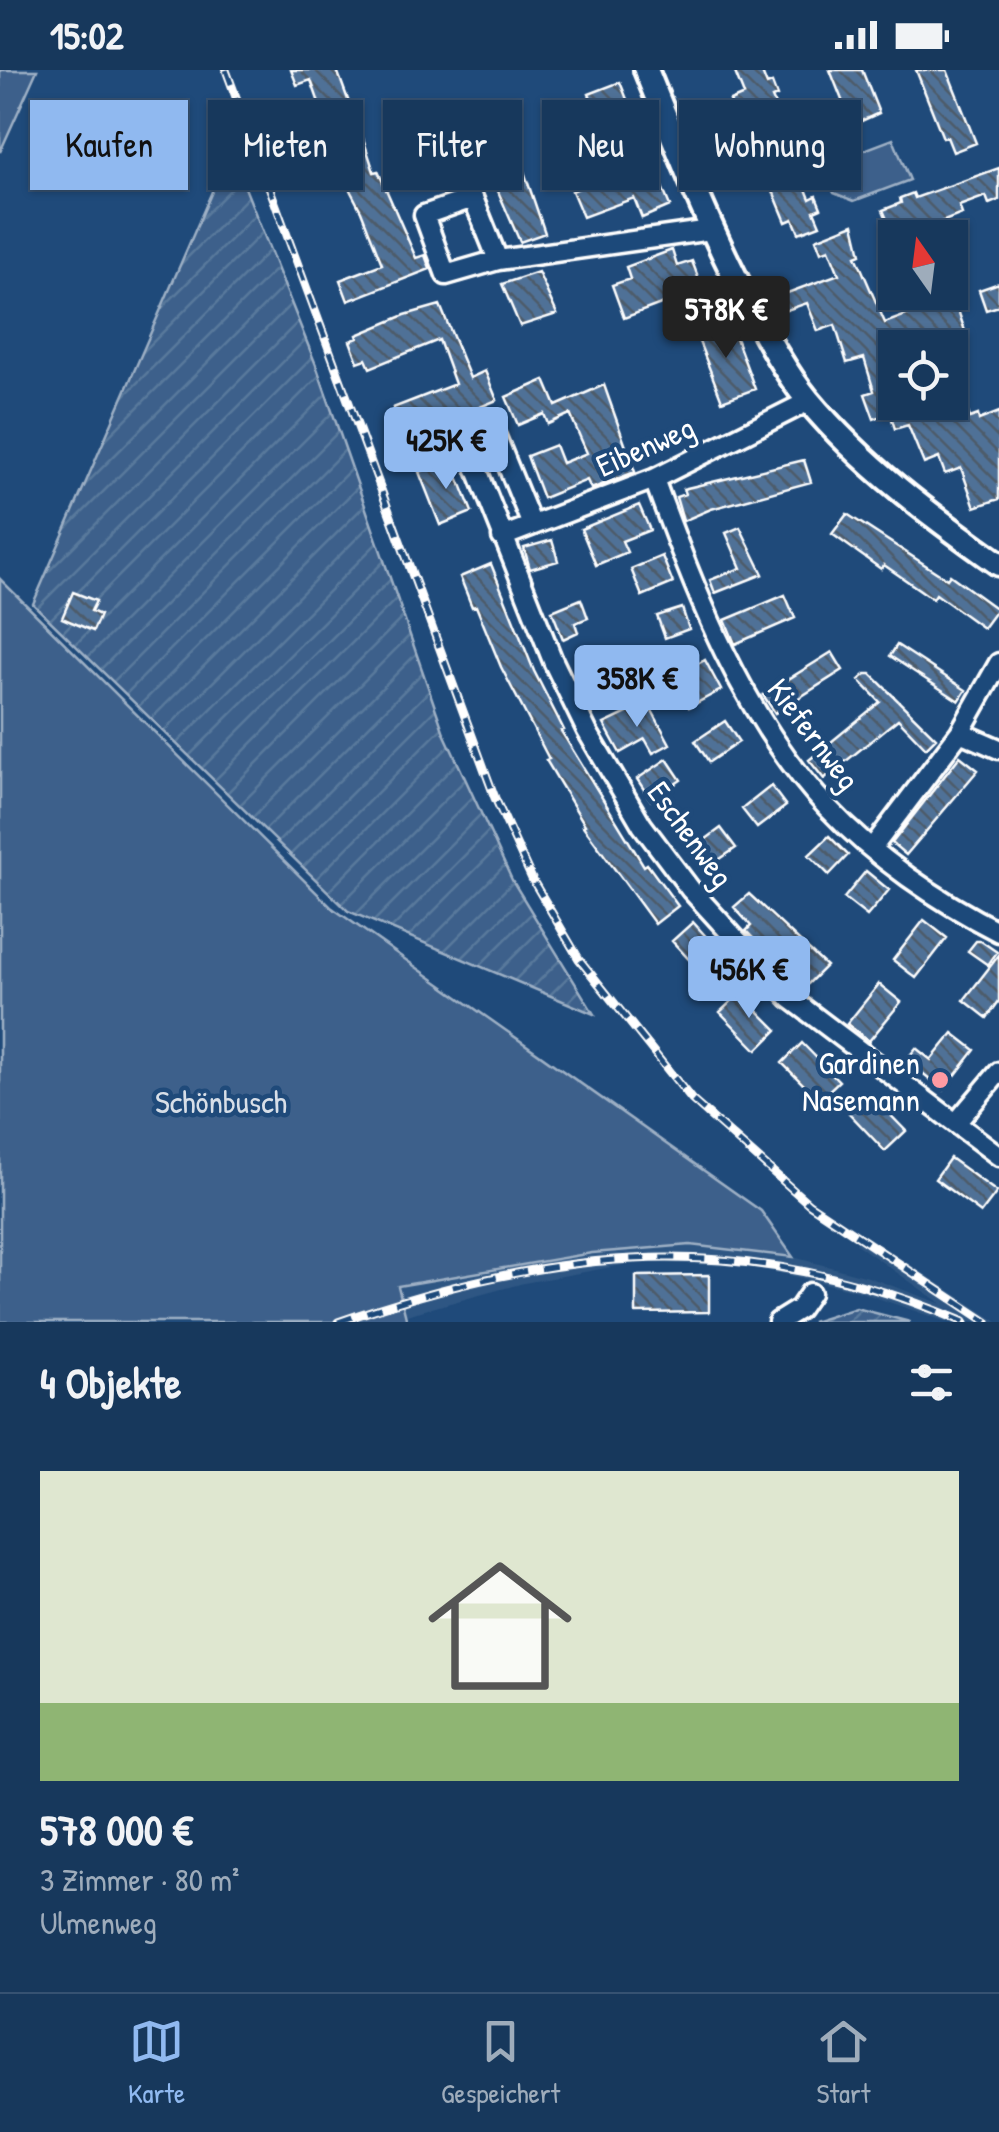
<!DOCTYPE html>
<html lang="de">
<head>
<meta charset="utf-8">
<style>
	body { margin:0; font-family:"Patrick Hand",sans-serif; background:#244365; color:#f1f3f6; height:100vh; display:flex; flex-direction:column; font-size:38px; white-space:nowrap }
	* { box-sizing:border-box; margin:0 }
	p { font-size:32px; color:#9eacbb }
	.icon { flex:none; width:55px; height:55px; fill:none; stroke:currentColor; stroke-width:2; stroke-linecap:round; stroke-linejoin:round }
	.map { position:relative; height:1252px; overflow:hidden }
	.panel { display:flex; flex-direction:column; background:#17385c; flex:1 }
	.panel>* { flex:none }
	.guide { position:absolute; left:30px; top:30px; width:940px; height:90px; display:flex; gap:20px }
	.needle { width:65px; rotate:346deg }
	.buttons { position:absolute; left:878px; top:150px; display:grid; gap:20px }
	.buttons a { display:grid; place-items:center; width:90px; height:90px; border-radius:0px; background:#17385c; box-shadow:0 2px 8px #0004,0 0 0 2px #365272; font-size:50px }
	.price { position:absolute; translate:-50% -85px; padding:0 22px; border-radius:10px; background:#90b9f0; color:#111; font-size:32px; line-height:65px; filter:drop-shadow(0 2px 5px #0008) }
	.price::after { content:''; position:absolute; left:50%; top:60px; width:30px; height:22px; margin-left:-15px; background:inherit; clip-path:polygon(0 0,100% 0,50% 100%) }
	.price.on { background:#222; color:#fff }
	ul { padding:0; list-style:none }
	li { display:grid; align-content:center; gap:20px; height:530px; padding:0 40px }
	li+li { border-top:2px solid #365272 }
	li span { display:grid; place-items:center; height:310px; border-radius:0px; color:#555 }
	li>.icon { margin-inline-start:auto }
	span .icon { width:180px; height:180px; fill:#fffc; stroke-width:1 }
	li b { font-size:42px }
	h2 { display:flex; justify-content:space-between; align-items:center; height:120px; padding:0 40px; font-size:42px }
	.tag { padding:0 35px; border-radius:0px; background:#17385c; box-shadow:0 2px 8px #0004,0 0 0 2px #365272; font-size:35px; line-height:90px }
	.tag.on { background:#90b9f0; color:#111 }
	.status { display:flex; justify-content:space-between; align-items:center; height:70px; padding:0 50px; background:#17385c; direction:ltr }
	.status svg { height:28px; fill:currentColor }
	.tab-bar { display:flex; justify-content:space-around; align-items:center; height:140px; border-top:2px solid #365272; background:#17385c; font-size:28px; color:#9eacbb }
	.tab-bar a { display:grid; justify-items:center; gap:5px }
	.tab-bar .on { color:#90b9f0 }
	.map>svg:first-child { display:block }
	.built { fill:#2e5683 }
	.park { fill:#3c618b; stroke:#9eb0c5; stroke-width:2.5 }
	.garden { fill:url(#garden-furrows); stroke:#9eb0c5; stroke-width:2.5 }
	.building { fill:url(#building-back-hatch); stroke:#fff; stroke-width:2.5 }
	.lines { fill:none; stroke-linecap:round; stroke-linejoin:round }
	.street-casing { stroke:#fff; stroke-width:25 }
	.secondary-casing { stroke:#fff; stroke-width:30 }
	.street { stroke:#1f4a7a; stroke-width:18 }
	.secondary { stroke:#1f4a7a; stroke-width:22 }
	.rail-casing { stroke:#fff; stroke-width:9 }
	.rail { stroke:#1f4a7a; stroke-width:5; stroke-dasharray:15; stroke-linecap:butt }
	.poi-dot { fill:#ff9aa2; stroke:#1f4a7a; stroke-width:4 }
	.labels { text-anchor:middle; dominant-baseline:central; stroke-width:9; stroke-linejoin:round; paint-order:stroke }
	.street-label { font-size:32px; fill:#fff; stroke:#1f4a7a }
	.poi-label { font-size:32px; fill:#fff; stroke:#1f4a7a; text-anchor:end }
	.park-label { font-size:32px; fill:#d8dfe8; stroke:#1f4a7a }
</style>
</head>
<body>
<div class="status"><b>15:02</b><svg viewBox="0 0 49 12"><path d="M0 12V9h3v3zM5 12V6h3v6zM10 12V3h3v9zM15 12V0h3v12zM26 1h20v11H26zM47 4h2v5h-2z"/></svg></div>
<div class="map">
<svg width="999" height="1252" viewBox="0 0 999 1252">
	<defs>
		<pattern id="garden-furrows" width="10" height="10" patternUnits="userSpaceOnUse" patternTransform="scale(2.5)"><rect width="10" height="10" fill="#3c618b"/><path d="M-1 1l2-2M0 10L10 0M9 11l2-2" fill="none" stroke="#59799c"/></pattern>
		<pattern id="building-back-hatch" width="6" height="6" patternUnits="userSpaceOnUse" patternTransform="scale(2.5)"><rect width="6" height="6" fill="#507197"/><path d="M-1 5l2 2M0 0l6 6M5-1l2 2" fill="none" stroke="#4e5b6a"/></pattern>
	</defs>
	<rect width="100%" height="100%" fill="#1f4a7a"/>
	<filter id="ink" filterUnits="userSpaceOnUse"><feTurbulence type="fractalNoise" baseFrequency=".01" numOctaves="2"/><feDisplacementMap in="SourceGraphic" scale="20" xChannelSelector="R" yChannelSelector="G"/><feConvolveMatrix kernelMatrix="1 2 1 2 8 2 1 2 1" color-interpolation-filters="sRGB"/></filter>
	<g filter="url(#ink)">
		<path class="built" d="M 863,1164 L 998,1252 L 947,1252 L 857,1221 L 754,1197 L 639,1192 L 524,1213 L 399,1247 L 272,1252 L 397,1216 L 592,1183 L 690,1175 L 793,1187 L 868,1207 L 942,1234 L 856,1174 Z"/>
		<path class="park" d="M 0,0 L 37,0 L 0,82 Z
			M 893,69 L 910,110 L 854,131 L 834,123 L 822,96 Z
			M 0,509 L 331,837 L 761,1141 L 793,1187 L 690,1175 L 592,1183 L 398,1216 L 407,1252 L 0,1252 Z"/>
		<path class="garden" d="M 230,80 L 316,295 L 444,663 L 512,810 L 594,944 L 348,841 L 33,534 Z
			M 856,1238 L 910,1252 L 812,1252 Z"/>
		<path class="building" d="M 291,0 L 337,0 L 351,38 L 353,37 L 374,102 L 378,101 L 416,188 L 425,185 L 430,199 L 348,231 L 340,210 L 382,194 L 361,141 L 339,99 L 342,98 L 311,10 L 297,15 Z
			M 734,0 L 761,0 L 767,15 L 772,13 L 777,26 L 772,28 L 783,53 L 787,51 L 792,64 L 786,66 L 800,104 L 810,129 L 816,126 L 821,138 L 814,141 L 820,155 L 799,163 L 793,149 L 786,152 L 766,104 L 777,100 L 767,75 L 759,78 L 753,65 L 759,62 L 749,38 L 735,43 L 730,31 L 744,25 Z
			M 830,0 L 862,0 L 879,43 L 857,53 L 851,39 L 846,40 Z
			M 916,0 L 947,0 L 976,73 L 953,82 L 947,67 L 943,68 Z
			M 620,12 L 639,59 L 608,71 L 589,24 Z
			M 438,59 L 448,85 L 511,63 L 545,163 L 520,172 L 485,91 L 431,109 L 415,68 Z
			M 650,88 L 670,136 L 642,148 L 634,128 L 583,147 L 572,121 Z
			M 999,98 L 999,130 L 989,134 L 986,126 L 959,136 L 962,144 L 926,158 L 928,162 L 915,167 L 910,154 L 892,161 L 883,140 L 901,133 L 900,128 L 913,123 L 915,128 Z
			M 854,154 L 861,184 L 856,186 L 885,253 L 933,235 L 933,238 L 955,231 L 967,267 L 937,278 L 895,278 L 895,332 L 950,332 L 952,298 L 970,348 L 978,345 L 979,350 L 999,342 L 999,429 L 975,437 L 961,398 L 945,404 L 939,388 L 924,394 L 908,355 L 895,359 L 890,343 L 874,349 L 865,324 L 874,321 L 864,288 L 847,293 L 835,255 L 818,261 L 807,233 L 784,241 L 779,226 L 839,204 L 829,179 L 821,182 L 816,169 Z
			M 672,180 L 677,196 L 692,191 L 706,228 L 672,240 L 669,231 L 624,248 L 612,215 L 630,209 L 626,197 Z
			M 538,202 L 557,244 L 520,256 L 502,214 Z
			M 999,213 L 999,236 L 986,240 L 979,220 Z
			M 440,235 L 470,308 L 485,301 L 497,330 L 405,368 L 393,338 L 455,314 L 439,270 L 370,298 L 366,289 L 358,292 L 350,271 L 358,268 L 357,265 L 405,245 Z
			M 730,252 L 755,319 L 722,331 L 696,264 Z
			M 545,310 L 556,336 L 604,315 L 635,402 L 591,419 L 587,410 L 543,428 L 527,386 L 555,375 L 562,393 L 587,383 L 570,344 L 548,354 L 544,344 L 518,355 L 506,327 Z
			M 451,389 L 472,442 L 440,455 L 419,402 Z
			M 804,390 L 811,412 L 711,439 L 683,451 L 676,427 L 685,424 L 683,419 Z
			M 639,435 L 650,460 L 622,471 L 627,482 L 596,495 L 581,459 Z
			M 847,444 L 947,509 L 950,505 L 997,539 L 983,558 L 936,524 L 933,529 L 884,495 L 881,499 L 832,464 Z
			M 740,457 L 763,504 L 715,523 L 710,510 L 741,498 L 726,463 Z
			M 552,470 L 558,491 L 530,499 L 524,478 Z
			M 662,486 L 673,513 L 642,526 L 631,499 Z
			M 491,494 L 534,601 L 564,660 L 561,661 L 644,796 L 647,794 L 678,836 L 655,854 L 583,756 L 585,755 L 546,690 L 549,689 L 501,597 L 476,536 L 472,537 L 460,507 Z
			M 73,522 L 96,531 L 91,541 L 100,545 L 93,561 L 62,548 Z
			M 785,525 L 795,548 L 735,574 L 725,550 Z
			M 581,529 L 588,548 L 575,553 L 578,562 L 563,569 L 552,541 Z
			M 682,538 L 689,559 L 665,568 L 657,546 Z
			M 897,575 L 966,620 L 959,631 L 890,586 Z
			M 609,579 L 619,602 L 589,616 L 579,593 Z
			M 832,582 L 843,600 L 775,643 L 763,625 Z
			M 705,590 L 721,620 L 689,637 L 673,607 Z
			M 866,604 L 871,604 L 936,668 L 926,678 L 898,649 L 824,709 L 809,690 L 880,632 L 859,610 Z
			M 648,633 L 670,674 L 653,683 L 645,669 L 620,683 L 604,654 Z
			M 725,651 L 739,672 L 709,692 L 695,671 Z
			M 960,686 L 978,700 L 906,785 L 892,773 Z
			M 667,689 L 681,710 L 651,730 L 637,709 Z
			M 771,716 L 786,736 L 757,758 L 742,739 Z
			M 721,758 L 736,778 L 704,800 L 690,781 Z
			M 829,766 L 848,785 L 829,805 L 809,785 Z
			M 866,801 L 889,820 L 867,846 L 844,828 Z
			M 749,824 L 826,896 L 803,919 L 746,861 L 751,856 L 734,837 Z
			M 924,850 L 947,868 L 916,908 L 893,890 Z
			M 693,852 L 728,891 L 708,910 L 672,871 Z
			M 976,871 L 981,871 L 997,882 L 988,895 L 968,881 Z
			M 999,885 L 999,931 L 987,948 L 964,930 Z
			M 879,914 L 901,932 L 869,971 L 847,954 Z
			M 740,923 L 777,960 L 757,980 L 720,942 Z
			M 953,963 L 975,980 L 944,1020 L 921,1002 L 916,1008 L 901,996 L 916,978 L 931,990 Z
			M 802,973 L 839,1011 L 819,1030 L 782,993 Z
			M 869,1023 L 906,1061 L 885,1081 L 849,1043 Z
			M 950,1088 L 997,1122 L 981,1143 L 935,1109 Z
			M 709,1205 L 709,1242 L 636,1243 L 636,1206 Z"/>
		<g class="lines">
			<defs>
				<path id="street" d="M 498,190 L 473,128 L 424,145 L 446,205 L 498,190 L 711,160
					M 654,409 C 695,523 743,647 827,737 C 875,788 938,831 999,862
					M 532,455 L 496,367 L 468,377 L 553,591 L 587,661 L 642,755 L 691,820 L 790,928 L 999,1086
					M 502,467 L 654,409 L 809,331
					M 960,662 L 999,679
					M 873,777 L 960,662 L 999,593
					M 956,1053 L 999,1002
					M 778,1252 L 799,1239 L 810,1223"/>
				<path id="secondary" d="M 646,0 C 679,81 710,162 751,238 C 768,270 785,302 808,330 C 863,396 930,445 999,494"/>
			</defs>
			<use href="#street" class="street-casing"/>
			<use href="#secondary" class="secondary-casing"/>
			<use href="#street" class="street"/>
			<use href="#secondary" class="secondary"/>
			<defs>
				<path id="rail" d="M 226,0 L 495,728 L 532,809 L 579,889 L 692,1030 L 809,1134 L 987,1252
					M 338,1252 C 557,1176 747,1158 964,1252"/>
			</defs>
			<use href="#rail" class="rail-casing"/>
			<use href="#rail" class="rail"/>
		</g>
	</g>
	<circle class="poi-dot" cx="940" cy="1010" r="10"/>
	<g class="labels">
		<g class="street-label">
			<text transform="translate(645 376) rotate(-24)">Eibenweg</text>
			<text transform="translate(814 664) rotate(53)">Kiefernweg</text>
			<text transform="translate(691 764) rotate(54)">Eschenweg</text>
		</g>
		<g class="poi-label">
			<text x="920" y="992">Gardinen<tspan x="920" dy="37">Nasemann</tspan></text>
		</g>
		<g class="park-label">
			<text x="221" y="1031">Schönbusch</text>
		</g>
	</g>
</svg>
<div class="buttons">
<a><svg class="needle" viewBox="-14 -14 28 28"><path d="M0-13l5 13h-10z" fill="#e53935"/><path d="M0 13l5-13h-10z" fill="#9eacbb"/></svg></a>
<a><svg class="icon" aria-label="locate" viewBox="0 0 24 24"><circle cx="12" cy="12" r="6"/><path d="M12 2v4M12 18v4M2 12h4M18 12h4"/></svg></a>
</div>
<b class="price on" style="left:726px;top:291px">578K €</b>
<b class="price" style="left:446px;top:422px">425K €</b>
<b class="price" style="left:637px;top:660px">358K €</b>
<b class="price" style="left:749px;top:951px">456K €</b>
<div class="guide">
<a class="tag on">Kaufen</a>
<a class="tag">Mieten</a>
<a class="tag">Filter</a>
<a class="tag">Neu</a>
<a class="tag">Wohnung</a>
</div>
</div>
<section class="panel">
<h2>4 Objekte<svg class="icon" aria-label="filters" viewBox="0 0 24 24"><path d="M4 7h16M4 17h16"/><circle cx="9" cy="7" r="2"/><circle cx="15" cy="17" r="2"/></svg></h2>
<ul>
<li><span style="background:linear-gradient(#dfe7d0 75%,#8fb573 0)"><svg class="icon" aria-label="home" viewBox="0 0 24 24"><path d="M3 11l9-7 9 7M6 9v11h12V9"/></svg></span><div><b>578 000 €</b><p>3 Zimmer · 80 m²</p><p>Ulmenweg</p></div></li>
</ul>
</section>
<nav class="tab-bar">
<a class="on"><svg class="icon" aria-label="map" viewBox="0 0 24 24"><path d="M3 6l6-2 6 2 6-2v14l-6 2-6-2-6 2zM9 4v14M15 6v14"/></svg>Karte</a>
<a><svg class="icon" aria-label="saved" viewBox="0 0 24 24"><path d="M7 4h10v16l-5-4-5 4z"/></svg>Gespeichert</a>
<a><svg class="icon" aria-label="home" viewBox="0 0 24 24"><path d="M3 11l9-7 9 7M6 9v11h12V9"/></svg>Start</a>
</nav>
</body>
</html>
